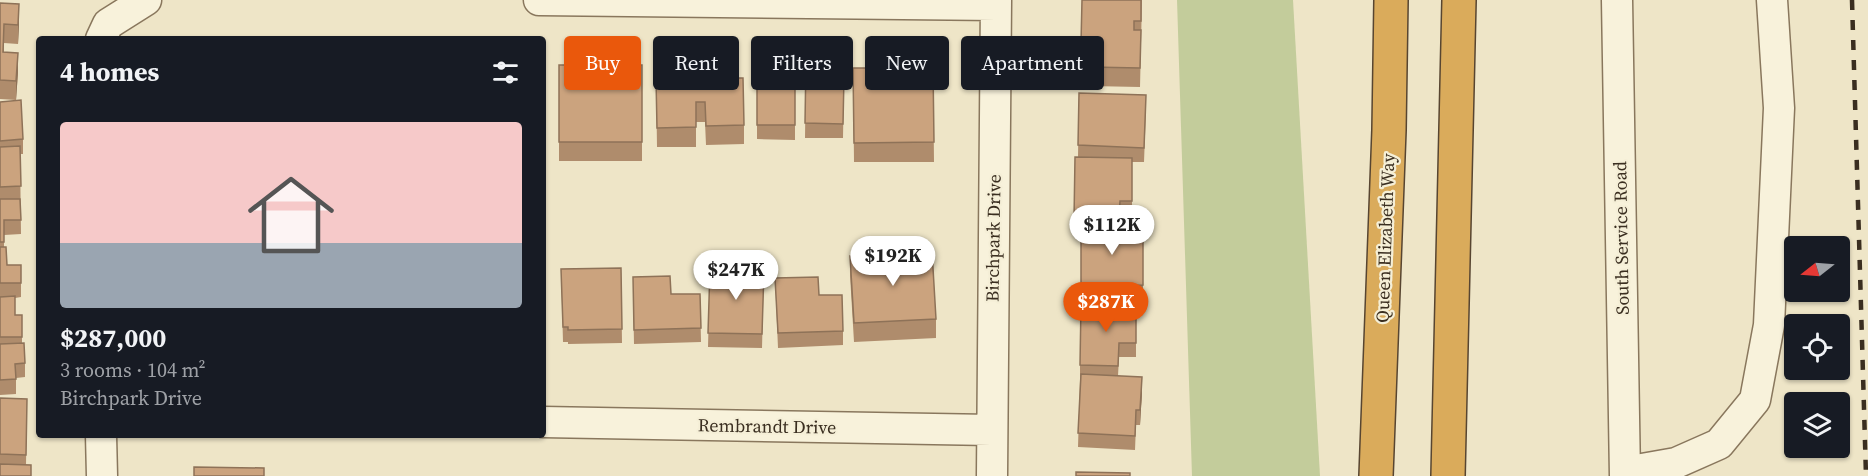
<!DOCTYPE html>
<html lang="en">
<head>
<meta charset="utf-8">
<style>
	body { margin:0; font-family:"Source Serif 4",serif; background:#242831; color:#f1f3f6; height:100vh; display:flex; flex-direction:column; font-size:22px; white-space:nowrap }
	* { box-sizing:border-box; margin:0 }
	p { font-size:20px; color:#9ea1a6 }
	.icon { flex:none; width:33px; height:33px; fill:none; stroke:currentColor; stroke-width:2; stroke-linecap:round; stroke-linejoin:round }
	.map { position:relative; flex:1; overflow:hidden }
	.side { position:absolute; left:36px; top:36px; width:510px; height:402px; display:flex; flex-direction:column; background:#171b24; border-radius:6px; box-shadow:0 2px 4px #0004 }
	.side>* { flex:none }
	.top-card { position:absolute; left:564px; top:36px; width:570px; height:54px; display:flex; gap:12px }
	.needle { width:39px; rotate:253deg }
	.fabs { position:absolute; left:1784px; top:236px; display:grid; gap:12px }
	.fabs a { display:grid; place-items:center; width:66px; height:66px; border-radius:6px; background:#171b24; box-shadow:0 2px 4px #0004; font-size:30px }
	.price { position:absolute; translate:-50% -51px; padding:0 14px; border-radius:21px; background:#fff; color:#222; font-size:20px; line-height:39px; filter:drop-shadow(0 2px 3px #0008) }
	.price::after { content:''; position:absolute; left:50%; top:36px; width:18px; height:14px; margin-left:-9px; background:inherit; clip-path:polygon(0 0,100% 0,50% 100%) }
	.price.on { background:#ea580c; color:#fff }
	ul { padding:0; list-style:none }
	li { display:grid; align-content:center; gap:12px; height:318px; padding:0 24px }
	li+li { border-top:2px solid #363941 }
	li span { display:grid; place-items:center; height:186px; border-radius:6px; color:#555 }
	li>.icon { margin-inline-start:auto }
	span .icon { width:108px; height:108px; fill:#fffc; stroke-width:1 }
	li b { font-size:26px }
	h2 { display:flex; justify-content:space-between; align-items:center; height:72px; padding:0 24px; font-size:26px }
	.pill { padding:0 21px; border-radius:6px; background:#171b24; box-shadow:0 2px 4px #0004; font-size:21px; line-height:54px }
	.pill.on { background:#ea580c; color:#fff }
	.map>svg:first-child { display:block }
	.green { fill:#c3cc9b }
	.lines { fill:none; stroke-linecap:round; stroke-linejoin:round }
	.minor-casing { stroke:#89775d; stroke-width:33 }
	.highway-casing { stroke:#574531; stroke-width:36 }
	.minor { stroke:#f8f2db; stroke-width:30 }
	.highway { stroke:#daab5b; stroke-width:33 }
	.rail { stroke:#3a2e20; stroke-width:4.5; stroke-dasharray:10 10; stroke-linecap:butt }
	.wall { fill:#af8c6c }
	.shaded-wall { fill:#8e7258 }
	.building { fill:#cba37e; stroke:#8e7258; stroke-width:1.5 }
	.labels { text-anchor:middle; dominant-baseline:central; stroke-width:4.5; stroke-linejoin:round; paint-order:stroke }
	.street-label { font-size:18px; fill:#3a2e20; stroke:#f5efd7 }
</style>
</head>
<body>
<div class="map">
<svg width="1868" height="476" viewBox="0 0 1868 476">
	<rect width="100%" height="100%" fill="#eee5c7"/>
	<path class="green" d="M 1177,0 L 1293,0 L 1320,476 L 1192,476 Z"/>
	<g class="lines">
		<defs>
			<path id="minor" d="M 539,0 L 996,5
				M 1617,0 L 1625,476
				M 101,39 L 108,24 L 146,0
				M 543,422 L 991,430
				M 101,435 L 102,476
				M 1625,472 L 1676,463 L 1719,444 L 1755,400 L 1769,325 L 1779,108 L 1772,0
				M 992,476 L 996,0"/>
			<path id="highway" d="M 1376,476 L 1389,130 L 1391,0
				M 1448,476 L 1459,0"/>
		</defs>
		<use href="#minor" class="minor-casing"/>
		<use href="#highway" class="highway-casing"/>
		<use href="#minor" class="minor"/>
		<use href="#highway" class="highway"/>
		<path class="rail" d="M 1852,0 L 1866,476"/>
	</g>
	<path class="wall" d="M 1082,0 L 1142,0 L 1140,87 L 1090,86 L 1090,62 L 1081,62 Z
		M 0,3 L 19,24 L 18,44 L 4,43 L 4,52 L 18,72 L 16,100 L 0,99 Z
		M 795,57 L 795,140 L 757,139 L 757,76 L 780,76 Z
		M 806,60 L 823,77 L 844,77 L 843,138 L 805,138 Z
		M 559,65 L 642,65 L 642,161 L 559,161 Z
		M 853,68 L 933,68 L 934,162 L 854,162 Z
		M 727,78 L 744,125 L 744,144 L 706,145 L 705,122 L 696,122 L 696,147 L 657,147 L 656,79 Z
		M 1079,93 L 1146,109 L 1144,162 L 1132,162 L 1132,216 L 1120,216 L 1120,227 L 1143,227 L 1143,300 L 1081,301 L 1081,233 L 1074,233 L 1075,157 L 1078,157 Z
		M 0,102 L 23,139 L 23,154 L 20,154 L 21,234 L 4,235 L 4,247 L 7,265 L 21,265 L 21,297 L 15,298 L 15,315 L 22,315 L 22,343 L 25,363 L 25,377 L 16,378 L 16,394 L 0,395 Z
		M 850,256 L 936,319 L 936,338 L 854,342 L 850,275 Z
		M 621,268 L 622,343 L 568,344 L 568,342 L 563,342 L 561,269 Z
		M 710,268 L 764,269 L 762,348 L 708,347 Z
		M 775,278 L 819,295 L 843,331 L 843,345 L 778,348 Z
		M 633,292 L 671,294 L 700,294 L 701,342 L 634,344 Z
		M 1136,306 L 1136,357 L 1119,357 L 1118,376 L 1142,392 L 1140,425 L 1136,425 L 1135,450 L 1078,447 L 1080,380 L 1080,365 Z
		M 0,398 L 27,399 L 26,465 L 0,476 Z"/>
	<path class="shaded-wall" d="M 19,4 L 19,24 L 18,44 L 18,25 Z
		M 18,53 L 18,72 L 16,100 L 16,81 Z
		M 1142,377 L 1142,392 L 1140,425 L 1140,410 Z"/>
	<path class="building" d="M 1082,0 L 1141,0 L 1141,21 L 1134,21 L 1134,30 L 1141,30 L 1140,68 L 1090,67 L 1091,43 L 1081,43 Z
		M 0,3 L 19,4 L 18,25 L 4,24 L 3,52 L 18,53 L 16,81 L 0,80 Z
		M 727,51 L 727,78 L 743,78 L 744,125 L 706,126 L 705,102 L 696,102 L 696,127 L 657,128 L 656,79 L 684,79 L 684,52 Z
		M 781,57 L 795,57 L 795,125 L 757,125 L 757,76 L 780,76 Z
		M 806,60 L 823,60 L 822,77 L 844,77 L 843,124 L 805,123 Z
		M 559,65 L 642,65 L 642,142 L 559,142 Z
		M 853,68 L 933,68 L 934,142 L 854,143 Z
		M 1079,93 L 1146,95 L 1144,148 L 1078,145 Z
		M 21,100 L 23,139 L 0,141 L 0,102 Z
		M 20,146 L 21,186 L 0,187 L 0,147 Z
		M 1075,157 L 1132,158 L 1132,201 L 1120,201 L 1119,219 L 1074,219 Z
		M 0,199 L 20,199 L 21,220 L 4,220 L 4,242 L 0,242 Z
		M 1081,227 L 1143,227 L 1143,285 L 1081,286 Z
		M 0,247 L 6,247 L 7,265 L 21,265 L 21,283 L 0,283 Z
		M 932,251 L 936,319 L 854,323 L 850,256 Z
		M 621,268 L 622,329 L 568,330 L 568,327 L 563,327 L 561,269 Z
		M 710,268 L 764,269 L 762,334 L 708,333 Z
		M 670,276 L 671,294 L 700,294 L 701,328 L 634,330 L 633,277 Z
		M 818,277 L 819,295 L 842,295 L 843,331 L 778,333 L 775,278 Z
		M 15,296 L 15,315 L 22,315 L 22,337 L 0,337 L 0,297 Z
		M 1081,305 L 1136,306 L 1136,343 L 1119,343 L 1118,366 L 1080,365 Z
		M 24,343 L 25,363 L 15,364 L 16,379 L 0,380 L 0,344 Z
		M 1081,374 L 1142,377 L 1140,410 L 1136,410 L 1135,436 L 1078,433 Z
		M 0,398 L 27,399 L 26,455 L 0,454 Z
		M 0,464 L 31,465 L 31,476 L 0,476 Z
		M 194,467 L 264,468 L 264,476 L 194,476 Z
		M 1076,472 L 1130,473 L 1130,476 L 1076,476 Z"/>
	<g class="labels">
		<g class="street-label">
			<text transform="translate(993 238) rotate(-89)">Birchpark Drive</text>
			<text transform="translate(1385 238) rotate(-88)">Queen Elizabeth Way</text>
			<text transform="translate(1621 238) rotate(-91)">South Service Road</text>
			<text transform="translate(767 426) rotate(1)">Rembrandt Drive</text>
		</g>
	</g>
</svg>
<div class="fabs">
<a><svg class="needle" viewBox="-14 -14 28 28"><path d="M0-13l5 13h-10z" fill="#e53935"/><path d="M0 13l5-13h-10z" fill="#9ea1a6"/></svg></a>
<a><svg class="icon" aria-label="locate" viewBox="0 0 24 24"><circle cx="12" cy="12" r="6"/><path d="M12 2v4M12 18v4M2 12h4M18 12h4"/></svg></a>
<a><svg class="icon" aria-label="layers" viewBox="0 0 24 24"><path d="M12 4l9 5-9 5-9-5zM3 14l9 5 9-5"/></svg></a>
</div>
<b class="price" style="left:1112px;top:256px">$112K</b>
<b class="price" style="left:893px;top:287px">$192K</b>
<b class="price" style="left:736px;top:301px">$247K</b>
<b class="price on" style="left:1106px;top:333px">$287K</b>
<div class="top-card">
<a class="pill on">Buy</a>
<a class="pill">Rent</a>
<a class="pill">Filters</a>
<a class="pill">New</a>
<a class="pill">Apartment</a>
</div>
<section class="side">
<h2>4 homes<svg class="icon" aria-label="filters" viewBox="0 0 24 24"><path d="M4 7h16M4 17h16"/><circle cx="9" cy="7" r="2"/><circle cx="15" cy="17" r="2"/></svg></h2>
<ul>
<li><span style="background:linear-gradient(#f6c9c9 65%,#9aa5b1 0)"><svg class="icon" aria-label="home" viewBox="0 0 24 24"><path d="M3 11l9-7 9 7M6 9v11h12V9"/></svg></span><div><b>$287,000</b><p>3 rooms · 104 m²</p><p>Birchpark Drive</p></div></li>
</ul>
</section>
</div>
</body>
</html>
